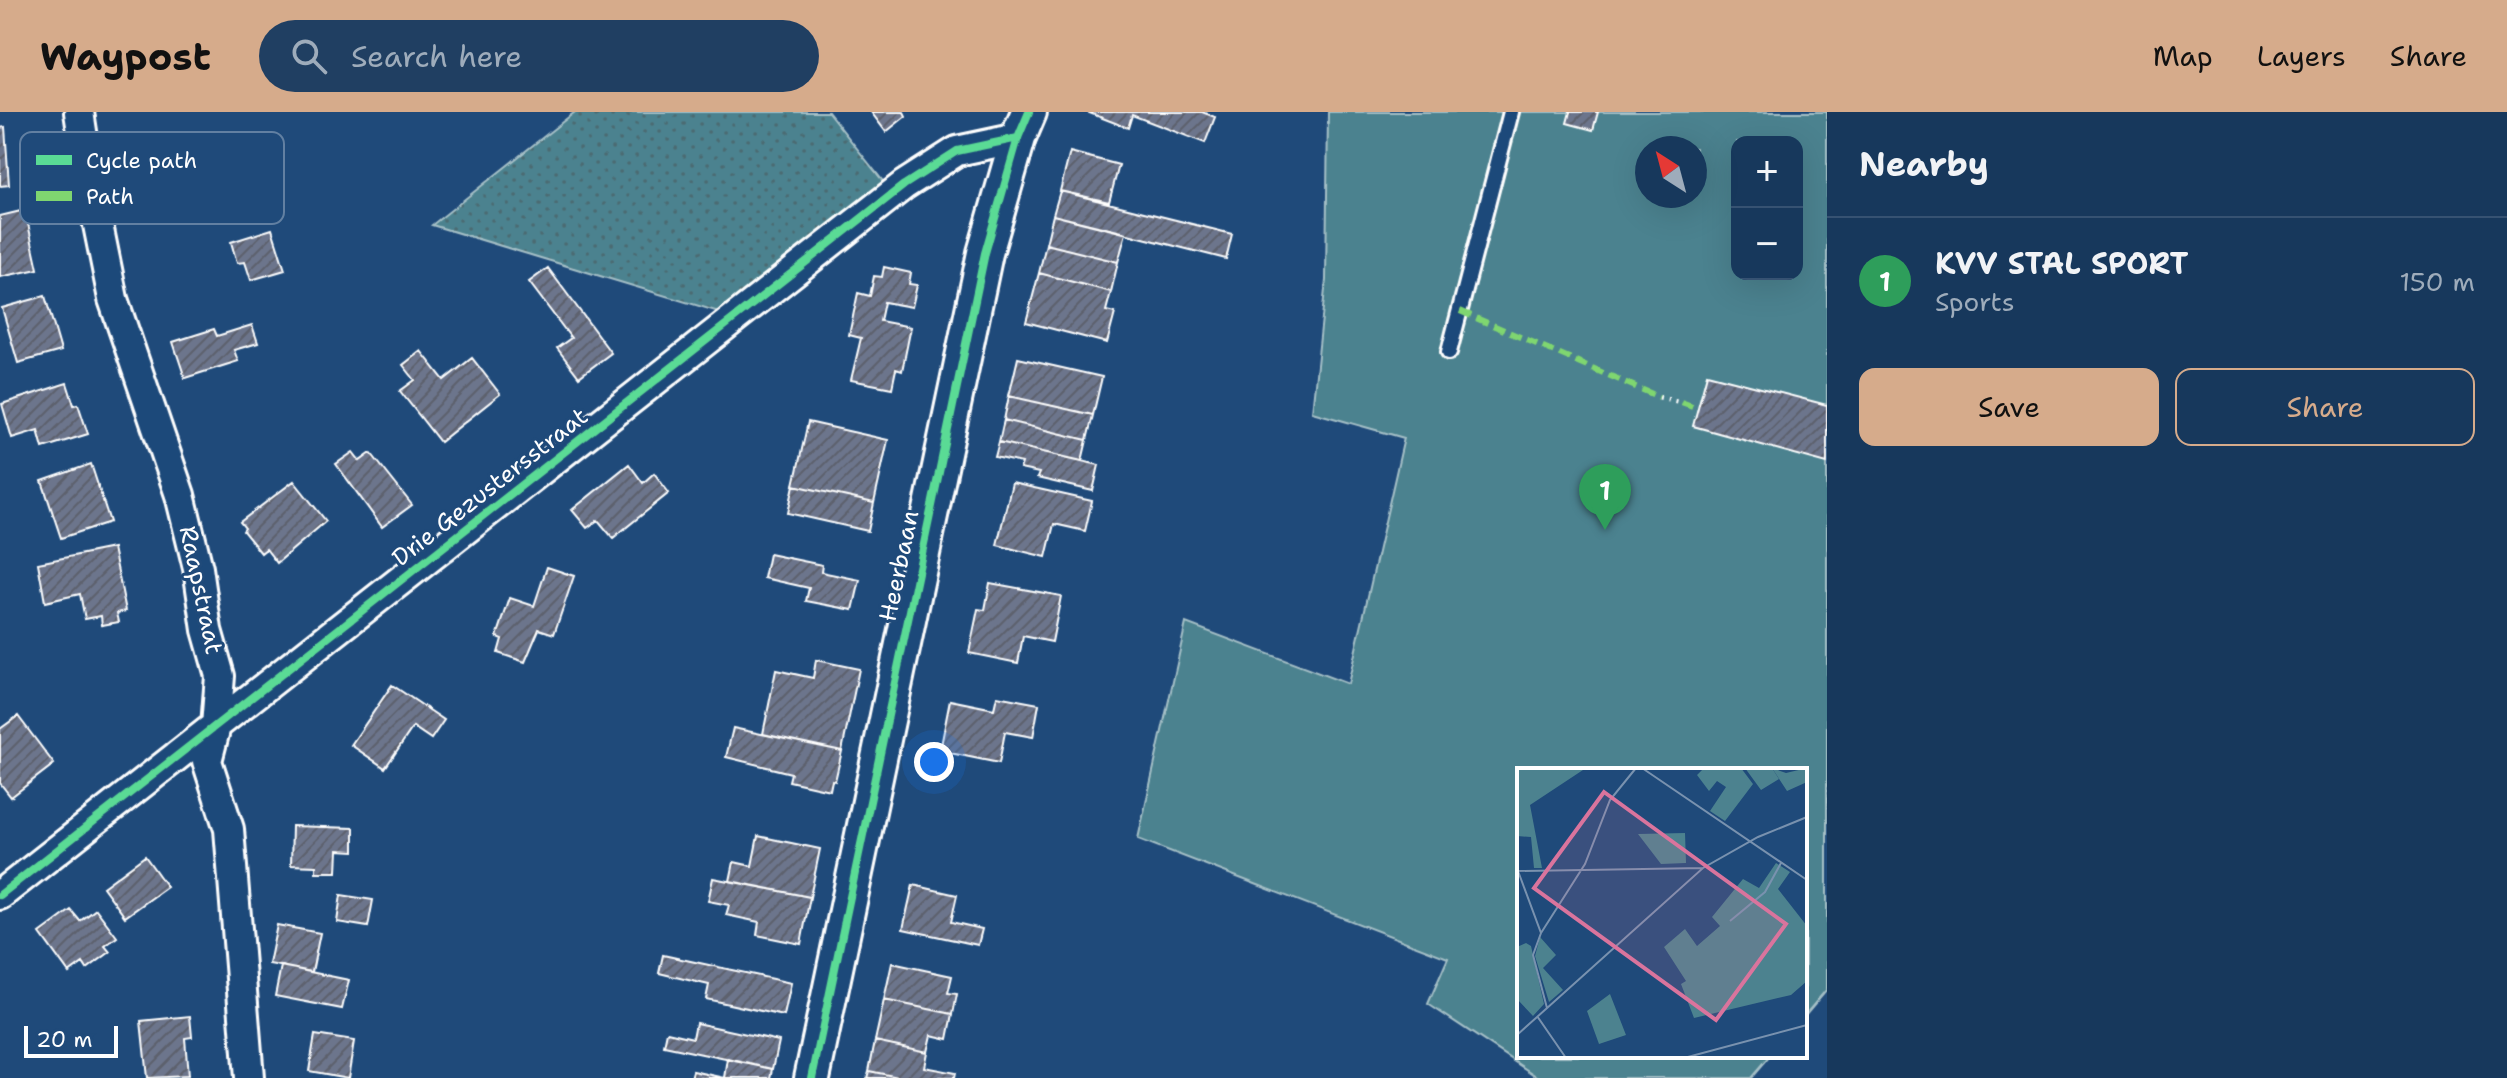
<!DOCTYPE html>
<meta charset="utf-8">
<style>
:root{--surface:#17385c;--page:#203f62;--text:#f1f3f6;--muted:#9eacbb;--line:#365272;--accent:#d6ab8b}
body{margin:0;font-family:"Shantell Sans",sans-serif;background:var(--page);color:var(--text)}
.controls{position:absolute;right:24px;top:24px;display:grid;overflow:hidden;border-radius:16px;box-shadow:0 8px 32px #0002}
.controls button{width:72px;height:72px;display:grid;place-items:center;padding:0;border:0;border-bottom:2px solid var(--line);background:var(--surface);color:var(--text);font:40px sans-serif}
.compass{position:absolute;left:1635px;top:24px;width:72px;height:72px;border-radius:50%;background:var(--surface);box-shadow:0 8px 32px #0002;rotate:324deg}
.scale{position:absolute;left:24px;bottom:20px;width:94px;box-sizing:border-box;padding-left:8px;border:4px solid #fff;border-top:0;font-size:22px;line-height:28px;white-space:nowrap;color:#fff;-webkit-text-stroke:6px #1f4a7a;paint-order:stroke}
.you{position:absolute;left:934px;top:650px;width:28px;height:28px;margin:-20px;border:6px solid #fff;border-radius:50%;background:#1a73e8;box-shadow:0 0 0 12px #1a73e833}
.badge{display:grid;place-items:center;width:52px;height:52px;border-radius:50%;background:var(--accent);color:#fff;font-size:26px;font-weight:700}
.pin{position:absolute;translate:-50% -66px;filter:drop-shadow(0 2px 4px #0008)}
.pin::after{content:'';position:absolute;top:42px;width:28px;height:24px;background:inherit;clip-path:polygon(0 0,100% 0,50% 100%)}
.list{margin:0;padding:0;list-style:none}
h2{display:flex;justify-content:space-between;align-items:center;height:104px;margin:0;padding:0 32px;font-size:34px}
h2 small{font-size:26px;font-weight:400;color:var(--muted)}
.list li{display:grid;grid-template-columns:52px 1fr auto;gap:24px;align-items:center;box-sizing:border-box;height:128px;padding:0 32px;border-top:2px solid var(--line)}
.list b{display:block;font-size:30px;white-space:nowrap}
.list p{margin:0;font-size:26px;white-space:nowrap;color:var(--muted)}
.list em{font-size:26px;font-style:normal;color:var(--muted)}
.actions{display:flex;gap:16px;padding:24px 32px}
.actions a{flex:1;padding:18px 0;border:2px solid var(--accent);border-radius:16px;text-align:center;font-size:28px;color:var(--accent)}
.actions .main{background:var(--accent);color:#111}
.icon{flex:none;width:44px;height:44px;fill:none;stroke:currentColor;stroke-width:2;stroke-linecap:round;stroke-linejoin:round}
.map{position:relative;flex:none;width:1827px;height:966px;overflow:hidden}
header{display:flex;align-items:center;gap:48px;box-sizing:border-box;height:112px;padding:0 40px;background:var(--accent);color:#111}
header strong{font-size:38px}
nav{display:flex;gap:44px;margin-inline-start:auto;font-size:28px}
.search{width:560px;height:72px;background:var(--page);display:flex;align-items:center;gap:20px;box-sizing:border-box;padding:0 28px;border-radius:44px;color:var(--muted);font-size:30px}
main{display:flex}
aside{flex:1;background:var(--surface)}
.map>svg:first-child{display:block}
.green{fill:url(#green-dots);stroke:#a6c0c7;stroke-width:2}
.pitch{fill:#4c828f;stroke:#a6c0c7;stroke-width:2;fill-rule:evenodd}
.building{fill:url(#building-hatch);stroke:#fff;stroke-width:2}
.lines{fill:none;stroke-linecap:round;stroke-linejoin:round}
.service-casing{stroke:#fff;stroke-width:20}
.minor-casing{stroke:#fff;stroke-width:34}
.tertiary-casing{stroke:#fff;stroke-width:40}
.path{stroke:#fff;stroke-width:5;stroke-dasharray:2 6;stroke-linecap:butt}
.service{stroke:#1f4a7a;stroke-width:14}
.minor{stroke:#1f4a7a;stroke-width:28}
.tertiary{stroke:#1f4a7a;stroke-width:34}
.quiet{stroke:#7fd670;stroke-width:6;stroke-dasharray:12 6;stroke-linecap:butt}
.cycleway-casing{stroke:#1f4a7a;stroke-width:13}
.cycleway{stroke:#5adb95;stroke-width:8}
.labels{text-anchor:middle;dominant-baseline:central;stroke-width:6;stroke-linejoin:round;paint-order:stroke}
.street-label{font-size:24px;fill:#fff;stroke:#1f4a7a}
.inset-road{fill:none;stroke:#7992af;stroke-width:2}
.view{fill:#da749d;fill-opacity:0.15;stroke:#da749d;stroke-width:4}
.inset-edge{fill:none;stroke:#fff;stroke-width:4}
.key{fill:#1f4a7a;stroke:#6280a2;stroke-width:2}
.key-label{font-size:22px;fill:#fff}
</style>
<header>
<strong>Waypost</strong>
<div class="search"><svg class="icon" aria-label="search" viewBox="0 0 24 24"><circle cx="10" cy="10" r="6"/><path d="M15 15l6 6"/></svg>Search here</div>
<nav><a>Map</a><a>Layers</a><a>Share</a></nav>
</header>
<main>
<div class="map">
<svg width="1827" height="966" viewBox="0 0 1827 966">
<defs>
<pattern id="green-dots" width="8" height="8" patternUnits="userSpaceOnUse" patternTransform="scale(2)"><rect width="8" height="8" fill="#4c828f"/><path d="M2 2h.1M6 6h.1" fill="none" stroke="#4c6a71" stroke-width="1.8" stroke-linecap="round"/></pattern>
<pattern id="building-hatch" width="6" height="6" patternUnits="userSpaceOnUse" patternTransform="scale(2)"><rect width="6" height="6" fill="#6c758c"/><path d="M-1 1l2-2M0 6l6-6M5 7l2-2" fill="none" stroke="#5c606c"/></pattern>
</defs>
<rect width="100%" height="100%" fill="#1f4a7a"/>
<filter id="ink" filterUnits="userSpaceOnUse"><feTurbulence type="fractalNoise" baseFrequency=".0125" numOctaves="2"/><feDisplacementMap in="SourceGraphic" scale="16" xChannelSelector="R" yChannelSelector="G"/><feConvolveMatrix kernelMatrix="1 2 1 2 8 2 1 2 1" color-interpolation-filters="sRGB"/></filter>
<g filter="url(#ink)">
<path class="green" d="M 575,0 L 828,0 L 886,73 L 722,201 L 432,113 Z"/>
<path class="pitch" d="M 1328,0 L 1827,0 L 1827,877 L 1805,903 L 1805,658 L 1519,658 L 1519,944 L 1770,944 L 1751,966 L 1540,966 L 1428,892 L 1448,846 L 1138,727 L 1186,511 L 1348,572 L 1404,326 L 1312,300 L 1326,168 ZM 1737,30 L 1797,30 L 1797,162 L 1737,162 ZM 1647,36 L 1695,36 L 1695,84 L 1647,84 Z"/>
<path class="building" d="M 871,0 L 904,0 L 906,4 L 886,20 Z
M 1087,0 L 1202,0 L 1215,5 L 1205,31 L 1132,3 L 1128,16 Z
M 1570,0 L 1598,0 L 1593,18 L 1567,11 Z
M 5,15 L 9,73 L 0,74 L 0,16 Z
M 1070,40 L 1119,53 L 1109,90 L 1060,79 Z
M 1060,79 L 1232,122 L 1226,147 L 1053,103 Z
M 25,98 L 38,157 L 0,165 L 0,104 Z
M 1053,103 L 1126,121 L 1118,150 L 1046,132 Z
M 272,117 L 285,158 L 251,168 L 245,150 L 237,151 L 231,130 Z
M 1046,132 L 1118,150 L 1111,180 L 1039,161 Z
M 884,155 L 911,161 L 909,172 L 917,173 L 912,195 L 884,190 L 880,209 L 911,215 L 902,259 L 896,257 L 892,276 L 851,268 L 861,226 L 849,223 L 858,181 L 870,184 L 874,164 L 882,165 Z
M 548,156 L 611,241 L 579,265 L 557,236 L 571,226 L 529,170 Z
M 1039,161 L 1111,180 L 1106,199 L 1115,201 L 1107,231 L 1026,210 Z
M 45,184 L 61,239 L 18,251 L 2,196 Z
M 252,213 L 258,231 L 234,238 L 238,249 L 185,266 L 173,230 L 214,217 L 217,224 Z
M 421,239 L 444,268 L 472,246 L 500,282 L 440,330 L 400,279 L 415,268 L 403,253 Z
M 1018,246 L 1102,265 L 1093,303 L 1009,284 Z
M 1707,262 L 1827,293 L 1827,351 L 1693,314 Z
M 67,271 L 74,293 L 78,292 L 88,322 L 43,336 L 38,318 L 12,326 L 2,292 Z
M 1009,284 L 1093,303 L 1087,328 L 1004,308 Z
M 1004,308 L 1087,328 L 1082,349 L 999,330 Z
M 808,310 L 888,328 L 874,391 L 794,373 Z
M 999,330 L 1099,353 L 1093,379 L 1037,366 L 1039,361 L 1020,357 L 1022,351 L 995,345 Z
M 353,340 L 360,349 L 371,341 L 412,393 L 382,415 L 336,352 Z
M 91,352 L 110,410 L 61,426 L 42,369 Z
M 629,352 L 643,371 L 654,361 L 669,381 L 613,426 L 598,408 L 587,416 L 572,398 Z
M 294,369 L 326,409 L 277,451 L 266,437 L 261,441 L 243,419 L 245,416 L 240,410 Z
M 1012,371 L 1092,389 L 1085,419 L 1054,412 L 1046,445 L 997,433 Z
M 794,373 L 874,391 L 868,419 L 788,401 Z
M 113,436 L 126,499 L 117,501 L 119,510 L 102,513 L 101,504 L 85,507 L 80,482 L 45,490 L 38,451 Z
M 769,442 L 822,453 L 821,460 L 860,468 L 853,498 L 806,489 L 809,476 L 764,466 Z
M 547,455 L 574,464 L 554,522 L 539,517 L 525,550 L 498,541 L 502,527 L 497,525 L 510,486 L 534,494 Z
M 990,471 L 1061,484 L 1052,530 L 1023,524 L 1018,551 L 969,541 L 978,497 L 985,498 Z
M 816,548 L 859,557 L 842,639 L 763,622 L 776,558 L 813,566 Z
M 392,573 L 444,608 L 431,627 L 413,615 L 385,656 L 351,633 Z
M 997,584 L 1039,592 L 1033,625 L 1005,620 L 999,651 L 940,639 L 950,588 L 994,597 Z
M 18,604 L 54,652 L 11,685 L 0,671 L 0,617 Z
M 733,616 L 842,639 L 835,669 L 832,668 L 830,678 L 789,669 L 791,661 L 726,645 Z
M 292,714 L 354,716 L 354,739 L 338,738 L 337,760 L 316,760 L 316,754 L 291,753 Z
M 758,724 L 820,737 L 810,785 L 730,769 L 734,750 L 752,754 Z
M 145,744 L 167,775 L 125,805 L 103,775 Z
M 713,766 L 810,785 L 801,832 L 757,823 L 759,810 L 726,803 L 729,793 L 708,789 Z
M 913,773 L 957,783 L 951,810 L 982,817 L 978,833 L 903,817 Z
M 341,783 L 373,788 L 368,815 L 337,810 Z
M 96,797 L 117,825 L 105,834 L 110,840 L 87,857 L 83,851 L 69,861 L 40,821 L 71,798 L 80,809 Z
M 277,813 L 320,821 L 312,860 L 269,852 Z
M 663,843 L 791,871 L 784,904 L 706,887 L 709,873 L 659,861 Z
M 892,851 L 952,864 L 948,881 L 957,882 L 953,902 L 884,888 Z
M 281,854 L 349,868 L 342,897 L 275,884 Z
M 884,888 L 953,902 L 948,927 L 931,923 L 927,940 L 875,929 Z
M 190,904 L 192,925 L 185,926 L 188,964 L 147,966 L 141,909 Z
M 696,911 L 779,929 L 773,957 L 664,934 L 667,920 L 693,926 Z
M 315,923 L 354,929 L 348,966 L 309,959 Z
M 875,929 L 927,940 L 924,955 L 955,961 L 954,966 L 903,966 L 869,959 Z
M 728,947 L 773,957 L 771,966 L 691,966 L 693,959 L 725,966 Z
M 869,959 L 903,966 L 867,966 Z"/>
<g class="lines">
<g class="service-casing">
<path id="service" d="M 1449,240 L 1511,0"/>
</g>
<g class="minor-casing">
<path id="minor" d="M 79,0 L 91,78 L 113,187 L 180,383 L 198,456 L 207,518 L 220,564 L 216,614 L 207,649 L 229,717 L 249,966
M 0,783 L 904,73 L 957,39 L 1018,26"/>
</g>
<g class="tertiary-casing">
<path id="tertiary" d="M 812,966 L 985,141 L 1018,26 L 1029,0"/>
</g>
<path class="path" d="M 1659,285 L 1681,290"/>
<use href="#service" class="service"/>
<use href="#minor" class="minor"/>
<use href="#tertiary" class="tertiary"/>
<path class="quiet" d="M 1460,199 L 1659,285
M 1681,290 L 1698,296"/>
<g class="cycleway-casing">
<path id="cycleway" d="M 0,783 L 904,73 L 957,39 L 1018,26
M 812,966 L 985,141 L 1018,26 L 1029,0"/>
</g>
<use href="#cycleway" class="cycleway"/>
</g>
</g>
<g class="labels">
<g class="street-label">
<text transform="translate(490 375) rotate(-38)">Drie Gezustersstraat</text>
<text transform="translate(899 454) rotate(-78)">Heerbaan</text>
<text transform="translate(201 478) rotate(78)">Raapstraat</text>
</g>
</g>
<g transform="translate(1517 656)">
<rect width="290" height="290" fill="#1f4a7a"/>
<path d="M 255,0 L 269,5 L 290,0 L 290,14 L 270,23 ZM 168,65 L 169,95 L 144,96 L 121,66 ZM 9,175 L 14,178 L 27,236 L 16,248 L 0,231 L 0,179 ZM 93,226 L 109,267 L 82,276 L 70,243 Z" fill="#4c828f"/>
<path d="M 0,0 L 69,0 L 13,37 L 25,100 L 17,100 L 14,69 L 0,68 ZM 187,0 L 224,0 L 236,16 L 208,53 L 193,43 L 209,19 L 200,13 L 192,23 L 180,7 ZM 228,0 L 255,0 L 262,11 L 244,22 ZM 23,169 L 39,187 L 26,200 L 46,222 L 32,234 L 18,188 Z" fill="#4c828f"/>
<path d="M 259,95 L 273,104 L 261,121 L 290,158 L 290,213 L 274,227 L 177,250 L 164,216 L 169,213 L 147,179 L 168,161 L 180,178 L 203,158 L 195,149 L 226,111 L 242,120 Z" fill="#4c828f"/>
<path class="inset-road" d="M 125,0 L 290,112M 0,103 L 186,100M 1,103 L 24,165 L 16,187 L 30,240M 213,153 L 248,124 L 264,95M 24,165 L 68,96 L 93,32 L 119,0M 20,248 L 49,290M 0,267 L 186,100 L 241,69 L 290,49M 167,290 L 290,257"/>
<path class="view" d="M 87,24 L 269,156 L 199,252 L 17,120 Z"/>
<rect width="290" height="290" class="inset-edge"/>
</g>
<rect x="20" y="20" width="264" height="92" rx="12" class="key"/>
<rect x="36" y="43" width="36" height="10" fill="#5adb95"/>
<rect x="36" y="79" width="36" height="10" fill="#7fd670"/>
<g class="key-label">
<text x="86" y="56">Cycle path</text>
<text x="86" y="92">Path</text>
</g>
</svg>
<div class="controls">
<button>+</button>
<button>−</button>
</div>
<svg class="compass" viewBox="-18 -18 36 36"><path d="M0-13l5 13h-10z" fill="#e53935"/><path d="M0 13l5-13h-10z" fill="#9eacbb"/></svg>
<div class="scale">20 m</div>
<div class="you"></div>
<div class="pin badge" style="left:1605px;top:418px;background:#2e9e5b">1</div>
</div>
<aside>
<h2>Nearby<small></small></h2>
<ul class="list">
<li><span class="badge" style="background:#2e9e5b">1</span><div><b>KVV STAL SPORT</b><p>Sports</p></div><em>150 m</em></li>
</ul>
<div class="actions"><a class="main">Save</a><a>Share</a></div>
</aside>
</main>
